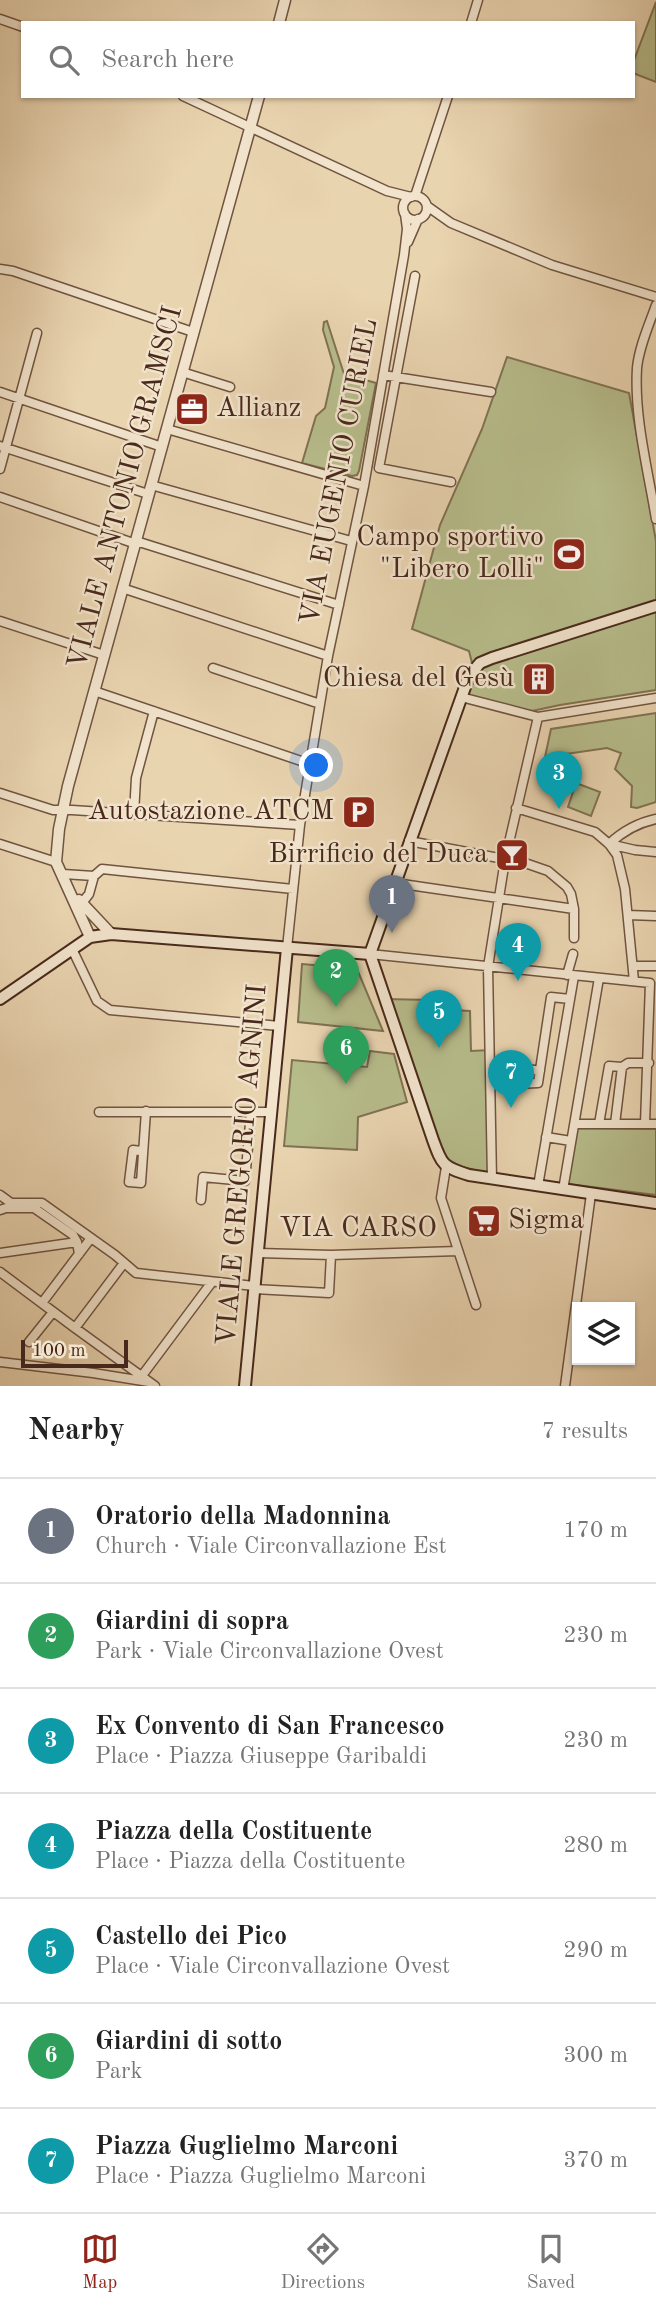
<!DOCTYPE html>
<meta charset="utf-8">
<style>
:root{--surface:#fff;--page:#f6f6f6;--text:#222;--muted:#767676;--line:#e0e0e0;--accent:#8f2418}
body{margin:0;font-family:"Old Standard TT",serif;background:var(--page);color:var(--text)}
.controls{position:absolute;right:21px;bottom:21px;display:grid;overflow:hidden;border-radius:0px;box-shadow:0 2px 5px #0004}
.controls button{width:63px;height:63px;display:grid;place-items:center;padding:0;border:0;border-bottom:2px solid var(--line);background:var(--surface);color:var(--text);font:35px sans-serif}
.scale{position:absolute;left:21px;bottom:18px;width:107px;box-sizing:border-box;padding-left:7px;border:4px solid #49291b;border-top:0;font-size:19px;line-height:24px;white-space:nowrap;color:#49291b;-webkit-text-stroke:5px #f1e3cc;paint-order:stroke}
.you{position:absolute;left:317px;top:766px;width:24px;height:24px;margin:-18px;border:5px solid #fff;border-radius:50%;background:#1a73e8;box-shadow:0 0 0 10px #1a73e833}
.badge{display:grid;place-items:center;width:46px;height:46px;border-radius:50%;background:var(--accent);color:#fff;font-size:23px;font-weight:700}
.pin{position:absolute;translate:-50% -58px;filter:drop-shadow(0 2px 4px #0008)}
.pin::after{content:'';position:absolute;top:37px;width:24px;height:21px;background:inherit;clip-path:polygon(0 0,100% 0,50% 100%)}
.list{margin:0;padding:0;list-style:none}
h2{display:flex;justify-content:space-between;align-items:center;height:91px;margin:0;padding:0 28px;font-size:30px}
h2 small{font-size:23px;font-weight:400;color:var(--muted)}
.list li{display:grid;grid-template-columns:46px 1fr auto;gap:21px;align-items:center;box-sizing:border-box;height:105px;padding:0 28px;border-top:2px solid var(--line)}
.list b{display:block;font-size:26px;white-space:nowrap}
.list p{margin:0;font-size:23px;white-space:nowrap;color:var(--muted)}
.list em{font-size:23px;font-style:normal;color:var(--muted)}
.icon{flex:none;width:38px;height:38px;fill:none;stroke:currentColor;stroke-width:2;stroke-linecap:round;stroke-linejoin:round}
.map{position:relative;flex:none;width:656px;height:1386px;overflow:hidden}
.search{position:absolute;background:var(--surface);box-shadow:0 2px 5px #0004;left:21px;right:21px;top:21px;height:77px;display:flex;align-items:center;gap:18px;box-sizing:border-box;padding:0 24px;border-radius:0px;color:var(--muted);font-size:26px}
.sheet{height:826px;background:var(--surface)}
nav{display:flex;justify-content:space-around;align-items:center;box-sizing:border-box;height:98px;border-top:2px solid var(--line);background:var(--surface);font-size:19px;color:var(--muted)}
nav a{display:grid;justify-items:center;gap:4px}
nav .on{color:var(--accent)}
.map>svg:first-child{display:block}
.green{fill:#b7bc8b;stroke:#807253;stroke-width:2}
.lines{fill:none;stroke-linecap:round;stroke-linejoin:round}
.minor-casing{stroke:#715440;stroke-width:11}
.tertiary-casing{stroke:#715440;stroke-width:13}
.secondary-casing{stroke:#49291b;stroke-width:14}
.minor{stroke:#f1e3cc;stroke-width:8}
.tertiary{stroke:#f1e3cc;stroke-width:10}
.secondary{stroke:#f1e3cc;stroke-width:10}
.labels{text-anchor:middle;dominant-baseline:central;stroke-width:5;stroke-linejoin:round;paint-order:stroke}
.poi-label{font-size:28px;fill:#49291b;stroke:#f1e3cc;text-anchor:end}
.street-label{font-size:28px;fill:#49291b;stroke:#f1e3cc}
</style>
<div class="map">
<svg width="656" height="1386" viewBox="0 0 656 1386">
<rect width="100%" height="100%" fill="#e9d4b0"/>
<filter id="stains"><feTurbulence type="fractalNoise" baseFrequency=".00286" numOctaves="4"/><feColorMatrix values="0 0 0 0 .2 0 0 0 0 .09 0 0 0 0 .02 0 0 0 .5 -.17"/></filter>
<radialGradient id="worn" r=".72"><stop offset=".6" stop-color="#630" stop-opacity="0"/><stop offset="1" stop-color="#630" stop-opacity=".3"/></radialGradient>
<path class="green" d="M 656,2 L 656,82 L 633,73 L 633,63 Z
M 327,321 L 344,374 L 376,383 L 359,471 L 357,475 L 352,476 L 302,463 L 316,416 L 325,408 L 334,367 L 323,330 L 324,322 Z
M 507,357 L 629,393 L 656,541 L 656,604 L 472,663 L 469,651 L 412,629 L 440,525 L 482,429 Z
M 656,606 L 656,690 L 560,705 L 532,711 L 461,697 L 480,663 Z
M 656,713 L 656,802 L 637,808 L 631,807 L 632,786 L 615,769 L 621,753 L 607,748 L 545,757 L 551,729 Z
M 576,783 L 600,792 L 591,816 L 568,807 Z
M 302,964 L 357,969 L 383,1031 L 298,1022 Z
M 385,999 L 430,1000 L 431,1009 L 470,1011 L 471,1051 L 490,1050 L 490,1173 C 471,1169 456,1168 442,1154 Z
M 370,1051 L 394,1054 L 407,1102 L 358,1117 L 357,1150 L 284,1146 L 292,1060 L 367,1067 Z
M 577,1128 L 656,1129 L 656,1195 L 568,1184 Z"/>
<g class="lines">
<g class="minor-casing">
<path id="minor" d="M 0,19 L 23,27
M 471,23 L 478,0
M 183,96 L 387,191 L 411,197
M 415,196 L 448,96
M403 208a12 12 0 1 1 24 0a12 12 0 1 1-24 0Z
M 427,206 L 451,223 L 552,265 L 656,297
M 408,242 L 418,219
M 0,269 L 13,271 L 193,332
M 415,276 L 379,468 L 451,482
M 656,305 C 649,325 639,347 637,368 C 634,417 648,470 656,519
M 182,372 L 230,387
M 383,375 L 491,392
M 0,392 L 162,447
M 167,429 L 364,486
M 0,446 L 148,494
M 0,469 L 37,333
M 151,485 L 351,541
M 0,497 L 136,544
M 136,541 L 339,605
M 122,588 L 328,656
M 0,621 L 104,655
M 213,668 L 320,704
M 94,691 L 310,764
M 461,697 L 538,717 L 656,698
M 0,793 L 53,810 L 72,810 L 300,825
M 516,808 L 595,832 L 609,844 L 617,855 L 625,889 L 634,981
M 134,814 L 136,778 L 154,711
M 409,841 L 525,863 L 548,871 L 567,887 L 571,894 L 574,909 L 574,938
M 0,844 L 56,862
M 609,844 C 623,831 637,823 656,819
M 609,844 L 635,850 L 656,852
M 63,874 L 94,876 L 102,869 L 293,889
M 395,883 L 574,909
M 82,903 L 89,894 L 94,876
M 628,915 L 656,916
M 287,948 L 300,825 L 328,656 L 364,486 L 404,255 L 407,229 L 405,214
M 73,951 L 97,1001 L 110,1010 L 279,1026
M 370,954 L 650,983 L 645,1124
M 634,966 L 656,966
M 567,975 L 573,954
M 490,1063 L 540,1071
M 622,1067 L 628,1063 L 649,1063
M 491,1081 L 516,1084 L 538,1083 L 551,997 L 570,999
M 99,1112 L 271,1112
M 575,1124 L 656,1124
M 599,1124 L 609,1066 L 622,1067 L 615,1124
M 546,1137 L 571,1141
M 142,1151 L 133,1150 L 129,1182 L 141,1183 L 146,1111
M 446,1167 L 441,1198 L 476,1305
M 492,1179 L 488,967 L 505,860 L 538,717
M 538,1186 L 574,976
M 563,1190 L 599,978
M 0,1195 L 11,1203 L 42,1203 L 115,1255 L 136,1273 L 254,1286
M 201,1200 L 203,1177 L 245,1181 L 251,1112
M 0,1210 L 6,1208 L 34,1208 L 73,1235 L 77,1242
M 0,1253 L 77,1242 L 79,1254
M 258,1253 L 331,1255 L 458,1251
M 0,1272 L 75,1328 L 124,1263
M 254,1289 L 329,1293 L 331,1255
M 42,1303 L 91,1238
M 75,1328 L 155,1386
M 29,1342 L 53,1312
M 0,1362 L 93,1373 L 149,1382
M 141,1377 L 212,1282
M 565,1386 L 591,1194"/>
</g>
<g class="tertiary-casing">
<path id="tertiary" d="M 279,23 L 285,0
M 79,900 L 111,934
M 90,937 L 56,862 L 59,829 L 68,786 L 259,96"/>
</g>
<g class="secondary-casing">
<path id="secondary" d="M 370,954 L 469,676 L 480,663 L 492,658 L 656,606
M 370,954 L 433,1140 C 442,1165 443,1167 469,1175 L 656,1203
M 0,999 L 90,937 L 111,934 L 370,954
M 245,1386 L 287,948"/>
</g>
<use href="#minor" class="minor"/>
<use href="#tertiary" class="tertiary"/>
<use href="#secondary" class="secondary"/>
</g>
<defs>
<g id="office-square" transform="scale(1.75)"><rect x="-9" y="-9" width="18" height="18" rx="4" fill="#8f2418" stroke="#f1e3cc"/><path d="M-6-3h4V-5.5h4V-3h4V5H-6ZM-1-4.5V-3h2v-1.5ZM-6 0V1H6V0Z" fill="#fff"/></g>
<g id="stadium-square" transform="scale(1.75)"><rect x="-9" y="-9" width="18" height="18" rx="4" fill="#8f2418" stroke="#f1e3cc"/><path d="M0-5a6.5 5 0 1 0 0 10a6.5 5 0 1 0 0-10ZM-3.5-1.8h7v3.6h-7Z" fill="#fff"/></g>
<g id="building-square" transform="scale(1.75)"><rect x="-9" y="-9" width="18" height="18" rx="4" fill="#8f2418" stroke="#f1e3cc"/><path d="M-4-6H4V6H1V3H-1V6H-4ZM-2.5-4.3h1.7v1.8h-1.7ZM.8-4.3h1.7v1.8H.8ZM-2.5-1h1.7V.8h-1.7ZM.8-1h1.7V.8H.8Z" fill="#fff"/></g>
<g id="parking-square" transform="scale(1.75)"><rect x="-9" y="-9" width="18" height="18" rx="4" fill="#8f2418" stroke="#f1e3cc"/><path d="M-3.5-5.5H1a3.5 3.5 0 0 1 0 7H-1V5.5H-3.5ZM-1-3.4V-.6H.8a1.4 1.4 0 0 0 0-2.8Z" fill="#fff"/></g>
<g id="bar-square" transform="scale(1.75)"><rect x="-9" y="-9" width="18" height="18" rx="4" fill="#8f2418" stroke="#f1e3cc"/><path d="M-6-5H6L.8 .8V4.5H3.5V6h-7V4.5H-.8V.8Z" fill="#fff"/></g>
<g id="supermarket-square" transform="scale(1.75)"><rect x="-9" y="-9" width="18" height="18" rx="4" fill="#8f2418" stroke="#f1e3cc"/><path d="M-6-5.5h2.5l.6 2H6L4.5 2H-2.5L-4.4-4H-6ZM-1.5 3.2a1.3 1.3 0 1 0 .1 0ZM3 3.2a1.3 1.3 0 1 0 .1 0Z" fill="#fff"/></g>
</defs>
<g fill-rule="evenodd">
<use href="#office-square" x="192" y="409"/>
<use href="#stadium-square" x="569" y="554"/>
<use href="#building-square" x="539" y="679"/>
<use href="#parking-square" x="359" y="812"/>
<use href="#bar-square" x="512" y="855"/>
<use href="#supermarket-square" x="484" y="1221"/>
</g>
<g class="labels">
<g class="poi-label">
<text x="216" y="409" text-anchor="start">Allianz</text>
<text x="544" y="538">Campo sportivo<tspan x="544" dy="32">"Libero Lolli"</tspan></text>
<text x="514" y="679">Chiesa del Gesù</text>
<text x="334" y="812">Autostazione ATCM</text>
<text x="488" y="855">Birrificio del Duca</text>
<text x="508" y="1221" text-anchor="start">Sigma</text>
</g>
<g class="street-label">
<text transform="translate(340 472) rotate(-79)">VIA EUGENIO CURIEL</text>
<text transform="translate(126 488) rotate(-75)">VIALE ANTONIO GRAMSCI</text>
<text transform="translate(243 1165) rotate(-85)">VIALE GREGORIO AGNINI</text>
<text x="358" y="1229">VIA CARSO</text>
</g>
</g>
<rect width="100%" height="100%" filter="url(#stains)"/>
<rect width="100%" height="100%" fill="url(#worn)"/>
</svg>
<div class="controls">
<button><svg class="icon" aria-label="layers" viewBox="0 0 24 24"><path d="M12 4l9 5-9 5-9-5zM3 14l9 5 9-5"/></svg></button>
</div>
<div class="scale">100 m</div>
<div class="you"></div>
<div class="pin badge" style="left:392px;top:933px;background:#6b7280">1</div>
<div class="pin badge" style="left:336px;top:1007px;background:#2e9e5b">2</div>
<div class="pin badge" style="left:559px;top:809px;background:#0f9aa8">3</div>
<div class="pin badge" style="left:518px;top:981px;background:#0f9aa8">4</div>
<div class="pin badge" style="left:439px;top:1048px;background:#0f9aa8">5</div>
<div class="pin badge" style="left:346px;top:1084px;background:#2e9e5b">6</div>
<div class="pin badge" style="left:511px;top:1108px;background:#0f9aa8">7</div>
<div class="search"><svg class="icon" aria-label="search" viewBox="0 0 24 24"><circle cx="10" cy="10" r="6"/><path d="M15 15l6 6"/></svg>Search here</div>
</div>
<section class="sheet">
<h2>Nearby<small>7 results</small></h2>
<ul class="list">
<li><span class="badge" style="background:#6b7280">1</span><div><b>Oratorio della Madonnina</b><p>Church · Viale Circonvallazione Est</p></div><em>170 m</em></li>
<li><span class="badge" style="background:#2e9e5b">2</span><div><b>Giardini di sopra</b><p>Park · Viale Circonvallazione Ovest</p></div><em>230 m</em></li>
<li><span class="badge" style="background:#0f9aa8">3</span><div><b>Ex Convento di San Francesco</b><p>Place · Piazza Giuseppe Garibaldi</p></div><em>230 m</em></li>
<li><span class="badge" style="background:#0f9aa8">4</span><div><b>Piazza della Costituente</b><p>Place · Piazza della Costituente</p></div><em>280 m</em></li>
<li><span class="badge" style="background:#0f9aa8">5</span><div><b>Castello dei Pico</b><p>Place · Viale Circonvallazione Ovest</p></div><em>290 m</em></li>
<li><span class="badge" style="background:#2e9e5b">6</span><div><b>Giardini di sotto</b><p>Park</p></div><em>300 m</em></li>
<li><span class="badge" style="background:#0f9aa8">7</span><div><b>Piazza Guglielmo Marconi</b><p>Place · Piazza Guglielmo Marconi</p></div><em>370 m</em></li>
</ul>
</section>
<nav>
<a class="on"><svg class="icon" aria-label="map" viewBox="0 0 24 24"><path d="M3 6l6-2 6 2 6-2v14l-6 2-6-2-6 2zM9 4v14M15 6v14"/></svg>Map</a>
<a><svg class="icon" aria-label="directions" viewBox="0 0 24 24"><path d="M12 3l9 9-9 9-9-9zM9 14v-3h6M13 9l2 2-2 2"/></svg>Directions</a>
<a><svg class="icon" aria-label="saved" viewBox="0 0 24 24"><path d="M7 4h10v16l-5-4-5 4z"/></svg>Saved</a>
</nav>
